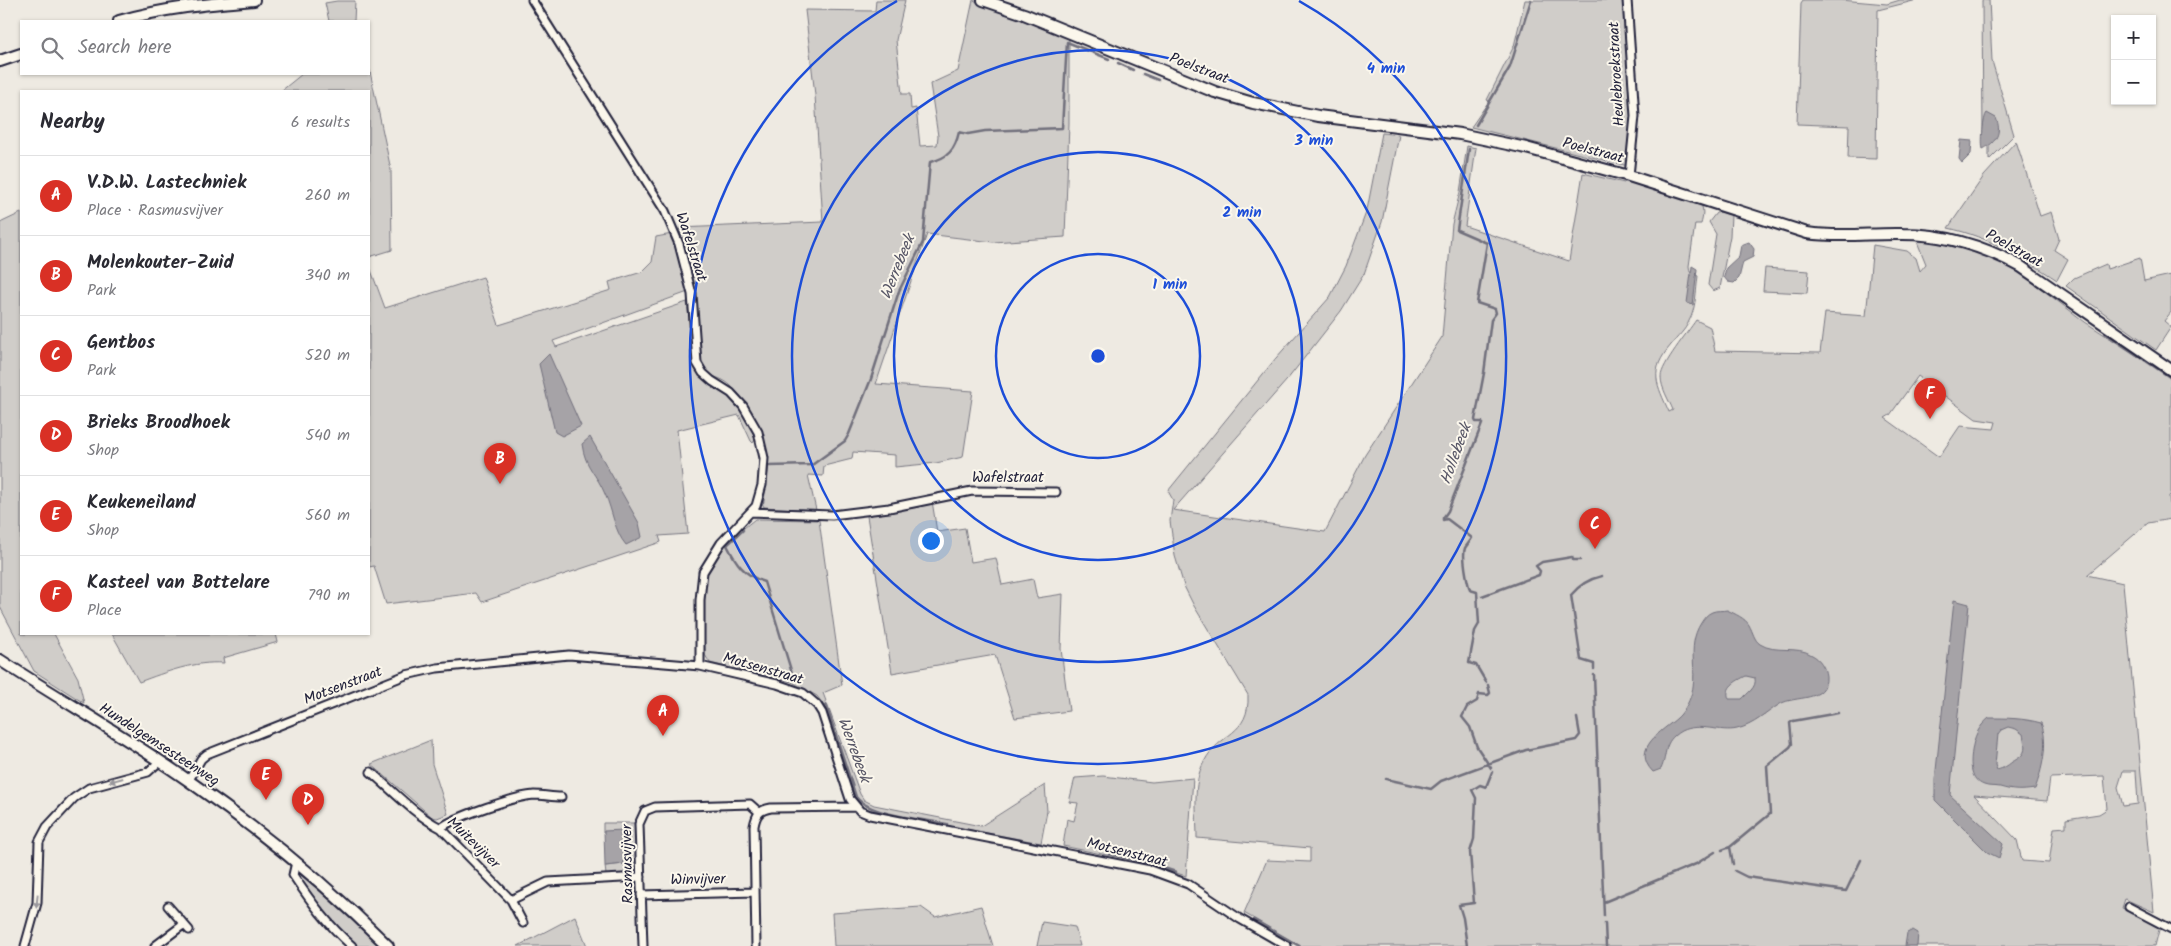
<!DOCTYPE html>
<meta charset="utf-8">
<style>
:root{--surface:#fff;--page:#f2f2f3;--text:#2b2b33;--muted:#7c7c81;--line:#e1e1e2;--accent:#d93025}
body{margin:0;font-family:Kalam,sans-serif;background:var(--page);color:var(--text)}
.controls{position:absolute;right:15px;top:15px;display:grid;overflow:hidden;border-radius:0px;box-shadow:0 1px 4px #0004}
.controls button{width:45px;height:45px;display:grid;place-items:center;padding:0;border:0;border-bottom:1px solid var(--line);background:var(--surface);color:var(--text);font:25px sans-serif}
.you{position:absolute;left:930px;top:540px;width:18px;height:18px;margin:-12px;border:4px solid #fff;border-radius:50%;background:#1a73e8;box-shadow:0 0 0 8px #1a73e833}
.badge{display:grid;place-items:center;width:32px;height:32px;border-radius:50%;background:var(--accent);color:#fff;font-size:16px;font-weight:700}
.pin{position:absolute;translate:-50% -41px;filter:drop-shadow(0 1px 2px #0008)}
.pin::after{content:'';position:absolute;top:26px;width:18px;height:15px;background:inherit;clip-path:polygon(0 0,100% 0,50% 100%)}
.list{margin:0;padding:0;list-style:none}
h2{display:flex;justify-content:space-between;align-items:center;height:65px;margin:0;padding:0 20px;font-size:21px}
h2 small{font-size:16px;font-weight:400;color:var(--muted)}
.list li{display:grid;grid-template-columns:32px 1fr auto;gap:15px;align-items:center;box-sizing:border-box;height:80px;padding:0 20px;border-top:1px solid var(--line)}
.list b{display:block;font-size:19px;white-space:nowrap}
.list p{margin:0;font-size:16px;white-space:nowrap;color:var(--muted)}
.list em{font-size:16px;font-style:normal;color:var(--muted)}
.icon{flex:none;width:28px;height:28px;fill:none;stroke:currentColor;stroke-width:2;stroke-linecap:round;stroke-linejoin:round}
.map{position:relative;flex:none;width:2171px;height:946px;overflow:hidden}
.search{position:absolute;background:var(--surface);box-shadow:0 1px 4px #0004;left:20px;top:20px;width:350px;height:55px;display:flex;align-items:center;gap:12px;box-sizing:border-box;padding:0 18px;border-radius:0px;color:var(--muted);font-size:19px}
.panel{position:absolute;background:var(--surface);box-shadow:0 1px 4px #0004;left:20px;top:90px;width:350px;height:545px;border-radius:0px}
.map>svg:first-child{display:block}
.green{fill:#d0cdc9;stroke:#797882;fill-rule:evenodd}
.water{fill:#a6a3a7;stroke:#716f7c;fill-rule:evenodd}
.lines{fill:none;stroke-linecap:round;stroke-linejoin:round}
.stream{stroke:#716f7c;stroke-width:2.5}
.street-casing{stroke:#22223b;stroke-width:11}
.secondary-casing{stroke:#22223b;stroke-width:14}
.street{stroke:#fbf7ec;stroke-width:7}
.secondary{stroke:#fbf7ec;stroke-width:10}
.oneway{fill:#99979c}
.ring{fill:none;stroke:#1d4ed8;stroke-width:2.5}
.labels{text-anchor:middle;dominant-baseline:central;stroke-width:4;stroke-linejoin:round;paint-order:stroke}
.street-label{font-size:15px;fill:#22223b;stroke:#fbf7ec}
.water-label{font-size:16px;font-style:italic;fill:#575666;stroke:#fbf7ec}
.centre{fill:#1d4ed8;stroke:#fbf7ec;stroke-width:2.5}
.ring-label{font-size:15px;text-anchor:middle;font-weight:bold;fill:#1d4ed8;stroke:#fbf7ec;stroke-width:4;stroke-linejoin:round;paint-order:stroke}
</style>
<div class="map">
<svg width="2171" height="946" viewBox="0 0 2171 946">
<rect width="100%" height="100%" fill="#eeeae2"/>
<filter id="ink" filterUnits="userSpaceOnUse"><feTurbulence type="fractalNoise" baseFrequency=".02" numOctaves="2"/><feDisplacementMap in="SourceGraphic" scale="10" xChannelSelector="R" yChannelSelector="G"/><feConvolveMatrix kernelMatrix="1 2 1 2 8 2 1 2 1" color-interpolation-filters="sRGB"/></filter>
<g filter="url(#ink)">
<path class="green" d="M 876,0 L 905,0 L 896,40 L 902,94 L 910,94 L 911,109 L 916,108 L 920,146 L 937,145 L 938,136 L 930,84 L 958,71 L 973,0 L 1069,37 L 1069,123 L 1065,237 L 993,242 L 927,234 L 876,384 L 973,391 L 963,457 L 936,463 L 895,467 L 895,455 L 853,452 L 852,459 L 824,466 L 823,476 L 808,475 L 816,510 L 764,507 L 762,503 C 770,458 765,419 731,386 C 718,373 709,383 701,359 L 696,296 L 691,270 L 679,228 L 823,222 L 815,95 L 805,10 L 875,11 Z
M 1525,0 L 1624,0 L 1632,93 L 1633,116 L 1628,166 L 1471,127 L 1489,101 L 1487,100 L 1514,46 Z
M 1803,0 L 1841,0 L 1887,4 L 1900,0 L 1917,0 L 1878,10 L 1876,159 L 1848,158 L 1849,126 L 1797,124 L 1801,3 Z
M 1982,0 L 1989,0 L 1992,61 L 2014,135 L 1989,160 L 1989,136 L 1983,135 Z
M 337,1 L 355,1 L 354,21 L 329,21 L 325,3 Z
M 369,67 L 391,170 L 392,250 L 369,257 L 369,91 L 281,91 L 302,74 L 369,74 Z
M 1382,133 L 1399,135 L 1382,222 L 1364,274 L 1341,311 L 1287,380 L 1173,510 L 1325,532 L 1365,455 L 1442,337 L 1452,224 L 1460,192 L 1467,146 L 1476,148 L 1465,226 L 1569,261 L 1583,173 L 1624,183 L 1626,179 L 1701,204 C 1704,211 1703,217 1701,224 L 1695,224 L 1689,266 L 1690,272 L 1698,276 C 1696,290 1696,309 1689,321 C 1685,331 1677,337 1671,345 C 1648,372 1657,384 1669,412 L 1673,410 C 1669,400 1661,388 1661,377 C 1661,365 1688,332 1696,320 L 1710,327 L 1715,351 L 1820,353 L 1825,313 L 1866,316 L 1873,245 L 1907,251 L 1916,258 L 1920,271 L 1926,264 L 1916,239 L 1956,242 L 2009,264 L 2085,322 L 2171,378 L 2171,494 L 2169,496 L 2171,519 L 2148,523 L 2087,575 L 2123,583 L 2154,912 L 2125,899 L 2122,908 L 2160,926 L 2155,946 L 1301,946 L 1244,913 L 1267,860 L 1310,862 L 1310,848 L 1197,838 C 1197,815 1192,783 1204,762 C 1219,732 1250,736 1248,695 L 1194,606 L 1184,586 L 1175,556 L 1170,521 L 1173,500 L 1168,491 L 1276,358 L 1330,297 L 1346,266 L 1367,210 ZM 1918,376 L 1976,419 L 1996,422 L 1994,429 L 1960,426 L 1939,457 L 1885,418 L 1890,415 ZM 2123,771 L 2136,771 L 2138,804 L 2123,806 L 2118,787 ZM 2104,776 L 2107,809 L 2099,814 L 2066,819 L 2066,827 L 2054,828 L 2049,863 L 2022,861 L 2017,840 L 1974,795 L 2047,801 L 2050,778 Z
M 2016,141 L 2040,216 L 2051,212 L 2059,239 L 2054,250 L 2068,259 L 2057,280 C 2022,257 1989,237 1948,228 L 1984,176 Z
M 1721,212 L 1731,215 L 1730,236 L 1720,288 L 1713,291 L 1708,285 L 1716,234 L 1709,222 L 1716,213 Z
M 21,213 L 21,634 L 54,634 L 78,678 L 84,703 L 34,671 L 0,607 L 0,223 Z
M 672,234 L 688,292 L 553,341 L 556,347 L 687,302 L 695,366 L 708,383 L 736,401 L 752,429 L 755,440 L 753,443 L 751,441 L 739,415 L 677,430 L 688,534 L 659,536 L 661,542 L 482,602 L 476,593 L 386,604 L 374,566 L 369,567 L 369,265 L 385,308 L 483,277 L 499,325 L 611,290 L 609,282 L 642,272 L 652,262 L 656,237 Z
M 2140,258 L 2144,281 L 2171,275 L 2171,312 L 2164,321 L 2171,327 L 2156,350 L 2066,286 L 2074,278 L 2106,264 L 2107,269 Z
M 1765,268 L 1809,271 L 1807,293 L 1763,291 Z
M 932,501 L 937,532 L 965,528 L 971,562 L 996,558 L 1002,585 L 1033,579 L 1037,598 L 1063,594 L 1061,649 L 1069,711 L 1015,718 L 995,655 L 892,673 L 867,516 Z
M 755,519 L 819,520 L 842,685 L 823,693 L 860,794 L 864,800 L 874,805 L 981,826 L 1045,785 L 1047,811 L 1041,843 L 885,814 L 863,807 L 856,798 L 825,707 L 817,696 L 792,682 L 710,663 L 705,655 C 705,631 699,592 708,570 C 716,550 739,532 755,519 Z
M 112,634 L 276,634 L 278,642 L 223,658 L 224,663 C 194,661 166,672 139,682 Z
M 431,740 L 432,764 L 448,814 L 437,818 L 432,817 L 371,764 Z
M 1103,776 L 1152,782 L 1193,778 L 1186,876 L 1140,862 L 1063,846 L 1067,819 L 1074,821 L 1078,803 L 1069,802 L 1075,778 Z
M 603,823 L 635,823 L 636,869 L 631,874 L 606,875 L 605,866 L 624,864 L 624,836 L 620,836 L 624,831 L 603,832 Z
M 301,875 L 305,875 L 382,946 C 375,946 366,946 359,946 C 341,942 311,895 300,880 Z
M 981,906 L 993,946 L 834,946 L 832,913 L 921,907 L 935,917 Z
M 575,916 L 587,946 L 518,946 Z
M 1042,922 L 1075,927 L 1080,946 L 1037,946 Z"/>
<path class="water" d="M 1987,113 L 1996,118 C 2002,132 1997,142 1983,149 C 1981,144 1983,117 1987,113 Z
M 1961,140 L 1972,141 L 1971,154 L 1962,163 L 1959,159 Z
M 1749,242 L 1754,249 L 1753,257 L 1743,262 L 1739,278 L 1734,283 L 1728,282 L 1724,277 L 1726,268 L 1739,256 L 1741,245 Z
M 1692,266 L 1697,269 L 1693,305 L 1687,303 Z
M 549,354 L 581,426 L 562,436 L 555,432 L 539,364 Z
M 590,437 L 639,523 L 642,537 L 626,545 C 614,531 613,511 605,494 C 597,474 585,468 582,444 Z
M 1954,600 L 1969,604 L 1950,795 L 2003,844 L 1999,858 L 1987,852 L 1935,800 L 1935,780 Z
M 1727,610 C 1735,614 1745,618 1749,625 C 1753,632 1754,640 1760,644 C 1775,654 1797,645 1812,655 C 1820,659 1825,667 1826,676 C 1828,703 1795,695 1780,704 C 1766,713 1754,725 1737,729 C 1721,733 1699,722 1681,731 C 1662,742 1668,754 1661,769 L 1653,772 C 1630,748 1663,731 1677,718 C 1682,714 1688,704 1690,698 C 1700,673 1685,648 1701,623 C 1704,618 1707,614 1712,612 C 1716,610 1723,611 1727,610 ZM 1746,676 L 1755,678 C 1757,688 1747,693 1742,699 L 1729,699 C 1724,687 1736,681 1746,676 Z
M 1989,718 C 2007,718 2023,718 2041,723 C 2049,743 2042,770 2035,789 C 2021,791 2013,791 2000,787 C 1995,786 1989,787 1984,785 C 1970,780 1970,764 1972,751 C 1974,737 1978,727 1989,718 ZM 2008,727 L 2016,729 L 2023,734 C 2026,750 2027,754 2012,762 C 2007,766 2004,768 1997,770 L 1995,765 L 1998,734 L 2001,730 Z
M 623,830 L 624,833 L 620,834 L 620,835 L 624,836 L 624,864 L 605,866 L 604,831 Z
M 1913,930 L 1918,933 L 1917,946 L 1905,946 L 1907,933 Z"/>
<g class="lines">
<path class="stream" d="M 1118,63 L 1133,70
M 1143,74 L 1158,80
M 1476,125 L 1510,67 L 1531,0
M 1469,149 L 1457,230 L 1487,243 L 1477,303 L 1495,309 L 1496,313 L 1491,320 L 1484,373 L 1475,420 L 1476,422 L 1482,422 L 1482,424 L 1448,511 L 1443,518 L 1443,520 L 1447,519 L 1472,538 C 1471,540 1467,545 1465,548 C 1462,556 1467,581 1470,590 L 1477,592 L 1479,624 L 1475,631 L 1469,663 L 1476,665 L 1486,682
M 2105,333 L 2171,378
M 763,502 L 768,466 L 812,465 L 845,441 L 849,434 L 871,379 L 899,291 L 923,242 L 930,162 C 948,158 955,150 959,132 L 968,134 L 985,131 L 1062,128 L 1067,42 L 1109,59
M 743,530 L 727,545 C 736,563 744,575 764,582 L 794,680
M 1482,596 L 1539,575 L 1540,571 L 1536,566 L 1542,562 L 1572,557 L 1573,560 L 1580,560
M 1594,669 L 1594,664 L 1581,660 L 1571,595 C 1580,584 1589,579 1602,576
M 1594,675 L 1604,916
M 1488,685 L 1490,693 L 1488,695 L 1479,694 L 1477,701 L 1467,707 L 1462,717 L 1470,727 L 1477,747 L 1491,768
M 826,705 L 856,797 C 871,816 923,819 947,824
M 1386,779 L 1431,789 L 1441,781 L 1526,750 L 1576,740 L 1580,735 L 1577,718
M 1730,847 L 1733,864
M 1722,850 L 1730,847 L 1770,814 L 1767,766 L 1790,747 L 1792,744 L 1790,723 L 1793,721 L 1838,713
M 1110,854 L 1139,860 L 1176,872
M 1735,871 L 1747,877 L 1846,891 L 1861,860
M 1604,902 L 1696,864 L 1715,852
M 1254,920 L 1299,946
M 1605,923 L 1606,946
M 1467,946 L 1463,918 L 1459,905 L 1474,903 L 1470,852 L 1474,839 L 1476,798 L 1472,790 L 1480,785 L 1486,787 L 1492,772"/>
<g class="street-casing">
<path id="street" d="M 532,0 L 665,211 L 679,244 L 692,294 L 697,363 L 703,373 L 712,381 L 731,393 L 743,406 L 758,432 L 764,458 L 762,485 L 756,506 L 721,543 L 703,572 L 700,600 L 700,666
M 1627,0 L 1635,116 L 1629,176
M 752,512 L 832,515 L 889,508 L 972,491 L 1056,492
M 371,772 C 393,791 415,815 441,828 L 511,900 L 523,923
M 189,780 L 201,759 L 207,754 L 406,675 L 437,668 L 569,655 L 700,666 L 777,684 L 803,693 L 817,705 L 822,713 L 850,799 L 860,811 L 870,815 L 1150,870 L 1188,884 L 1240,919 L 1287,946
M 441,828 C 454,817 516,796 534,795 C 543,795 552,797 561,797
M 296,862 L 293,875 C 311,902 328,925 352,946
M 641,895 L 755,892
M 511,900 L 548,882 L 641,877
M 168,906 L 189,930
M 2129,907 L 2171,929
M 25,946 L 37,903 L 39,842 L 47,827 L 74,798 L 89,788 L 148,772 L 160,761
M 155,946 L 183,925
M 643,946 L 639,824 L 645,811 L 655,807 L 750,804 L 759,812
M 756,946 L 754,826 C 756,815 759,810 771,808 L 856,807"/>
</g>
<g class="secondary-casing">
<path id="secondary" d="M 983,0 L 1024,14 L 1215,92 L 1253,103 L 1318,116 L 1460,134 L 1526,148 L 1629,176 L 1807,233 C 1840,238 1871,233 1903,234 C 1946,234 1983,246 2020,266 L 2171,370
M 119,21 C 163,8 208,4 254,0
M 0,61 L 21,54
M 0,660 C 63,701 128,738 189,781 C 260,830 327,885 388,946"/>
</g>
<use href="#street" class="street"/>
<use href="#secondary" class="secondary"/>
</g>
<defs><path id="oneway-solid" d="M-6-.8H1V-3.2L6.5 0L1 3.2V.8H-6Z" transform="scale(1.25)"/></defs>
<g class="oneway">
<use href="#oneway-solid" transform="translate(116 780) rotate(164)"/>
<use href="#oneway-solid" transform="translate(37 901) rotate(96)"/>
</g>
</g>
<g class="ring">
<circle cx="1098" cy="356" r="102"/>
<circle cx="1098" cy="356" r="204"/>
<circle cx="1098" cy="356" r="306"/>
<path d="M1299 1A408 408 0 1 1 897 1"/>
</g>
<g class="labels">
<g class="street-label">
<text transform="translate(1199 69) rotate(21)">Poelstraat</text>
<text transform="translate(1617 74) rotate(-93)">Heulebroekstraat</text>
<text transform="translate(1593 151) rotate(15)">Poelstraat</text>
<text transform="translate(691 247) rotate(72)">Wafelstraat</text>
<text transform="translate(2014 249) rotate(29)">Poelstraat</text>
<text x="1008" y="478">Wafelstraat</text>
<text transform="translate(763 669) rotate(16)">Motsenstraat</text>
<text transform="translate(343 686) rotate(-21)">Motsenstraat</text>
<text transform="translate(159 745) rotate(33)">Hundelgemsesteenweg</text>
<text transform="translate(473 843) rotate(44)">Muitevijver</text>
<text transform="translate(1127 853) rotate(14)">Motsenstraat</text>
<text transform="translate(628 864) rotate(-91)">Rasmusvijver</text>
<text transform="translate(698 880) rotate(-1)">Winvijver</text>
</g>
<g class="water-label">
<text transform="translate(898 267) rotate(-68)">Werrebeek</text>
<text transform="translate(1456 454) rotate(-70)">Hollebeek</text>
<text transform="translate(854 750) rotate(70)">Werrebeek</text>
</g>
</g>
<circle cx="1098" cy="356" r="8" class="centre"/>
<g class="ring-label">
<text x="1386" y="73">4 min</text>
<text x="1314" y="145">3 min</text>
<text x="1242" y="217">2 min</text>
<text x="1170" y="289">1 min</text>
</g>
</svg>
<div class="controls">
<button>+</button>
<button>−</button>
</div>
<div class="you"></div>
<div class="pin badge" style="left:663px;top:736px">A</div>
<div class="pin badge" style="left:500px;top:484px">B</div>
<div class="pin badge" style="left:1595px;top:549px">C</div>
<div class="pin badge" style="left:308px;top:825px">D</div>
<div class="pin badge" style="left:266px;top:800px">E</div>
<div class="pin badge" style="left:1930px;top:419px">F</div>
<div class="search"><svg class="icon" aria-label="search" viewBox="0 0 24 24"><circle cx="10" cy="10" r="6"/><path d="M15 15l6 6"/></svg>Search here</div>
<section class="panel">
<h2>Nearby<small>6 results</small></h2>
<ul class="list">
<li><span class="badge">A</span><div><b>V.D.W. Lastechniek</b><p>Place · Rasmusvijver</p></div><em>260 m</em></li>
<li><span class="badge">B</span><div><b>Molenkouter-Zuid</b><p>Park</p></div><em>340 m</em></li>
<li><span class="badge">C</span><div><b>Gentbos</b><p>Park</p></div><em>520 m</em></li>
<li><span class="badge">D</span><div><b>Brieks Broodhoek</b><p>Shop</p></div><em>540 m</em></li>
<li><span class="badge">E</span><div><b>Keukeneiland</b><p>Shop</p></div><em>560 m</em></li>
<li><span class="badge">F</span><div><b>Kasteel van Bottelare</b><p>Place</p></div><em>790 m</em></li>
</ul>
</section>
</div>
